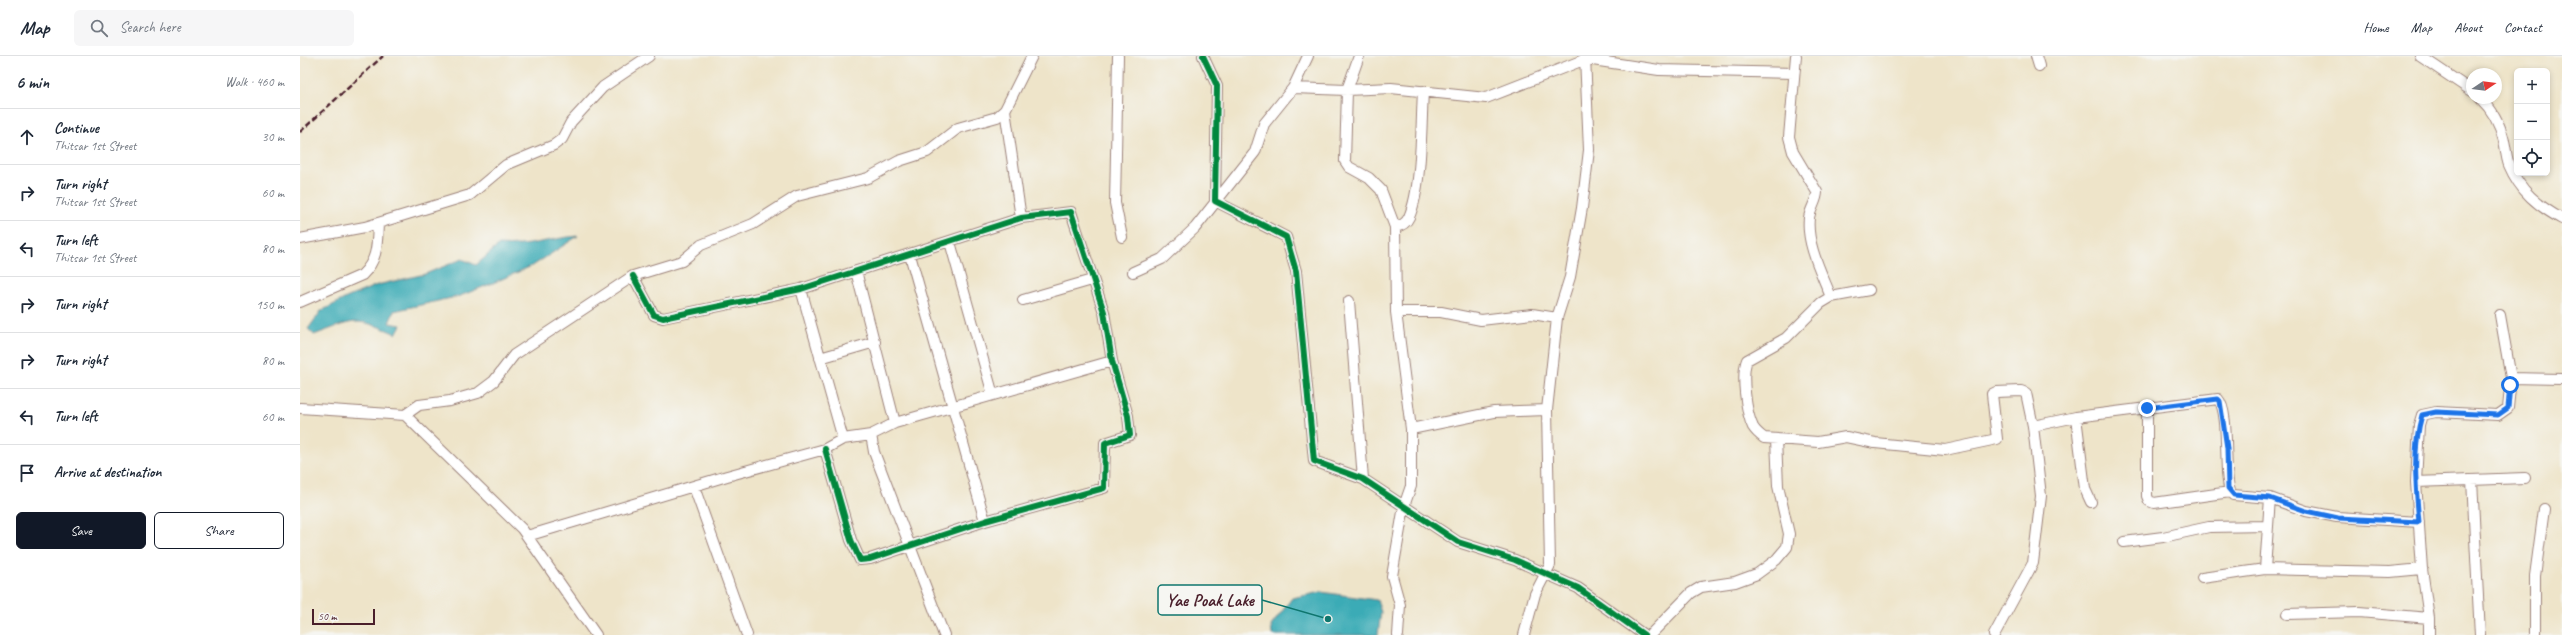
<!DOCTYPE html>
<meta charset="utf-8">
<style>
:root{--surface:#fff;--page:#f6f6f7;--text:#1f2937;--muted:#747a83;--line:#e0e1e3;--accent:#111827}
body{margin:0;font-family:Caveat,sans-serif;background:var(--page);color:var(--text)}
.controls{position:absolute;right:12px;top:12px;display:grid;overflow:hidden;border-radius:6px;box-shadow:0 2px 6px #0003}
.controls button{width:36px;height:36px;display:grid;place-items:center;padding:0;border:0;border-bottom:1px solid var(--line);background:var(--surface);color:var(--text);font:20px sans-serif}
.compass{position:absolute;left:2166px;top:12px;width:36px;height:36px;border-radius:50%;background:var(--surface);box-shadow:0 2px 6px #0003;rotate:77deg}
.scale{position:absolute;left:12px;bottom:10px;width:63px;box-sizing:border-box;padding-left:4px;border:2px solid #4a1f2b;border-top:0;font-size:11px;line-height:14px;white-space:nowrap;color:#4a1f2b;-webkit-text-stroke:3px #f6f6f2;paint-order:stroke}
.stop{position:absolute;width:12px;height:12px;margin:-9px;border:3px solid #1a73e8;border-radius:50%;background:#fff}
.stop.end{background:#1a73e8;border-color:#fff;box-shadow:0 1px 4px #0008}
.list{margin:0;padding:0;list-style:none}
h2{display:flex;justify-content:space-between;align-items:center;height:52px;margin:0;padding:0 16px;font-size:17px}
h2 small{font-size:13px;font-weight:400;color:var(--muted)}
.list li{display:grid;grid-template-columns:26px 1fr auto;gap:12px;align-items:center;box-sizing:border-box;height:56px;padding:0 16px;border-top:1px solid var(--line)}
.list b{display:block;font-size:15px;white-space:nowrap}
.list p{margin:0;font-size:13px;white-space:nowrap;color:var(--muted)}
.list em{font-size:13px;font-style:normal;color:var(--muted)}
.actions{display:flex;gap:8px;padding:12px 16px}
.actions a{flex:1;padding:9px 0;border:1px solid var(--accent);border-radius:6px;text-align:center;font-size:14px;color:var(--accent)}
.actions .main{background:var(--accent);color:#fff}
.icon{flex:none;width:22px;height:22px;fill:none;stroke:currentColor;stroke-width:2;stroke-linecap:round;stroke-linejoin:round}
.map{position:relative;flex:none;width:2262px;height:579px;overflow:hidden}
header{display:flex;align-items:center;gap:24px;box-sizing:border-box;height:56px;padding:0 20px;background:var(--surface);border-bottom:1px solid var(--line)}
header strong{font-size:19px}
nav{display:flex;gap:22px;margin-inline-start:auto;font-size:14px}
.search{width:280px;height:36px;background:var(--page);display:flex;align-items:center;gap:10px;box-sizing:border-box;padding:0 14px;border-radius:6px;color:var(--muted);font-size:15px}
main{display:flex}
aside{flex:1;background:var(--surface)}
.map>svg:first-child{display:block}
.water{fill:#3aabb6;stroke:#426570}
.lines{fill:none;stroke-linecap:round;stroke-linejoin:round}
.minor-casing{stroke:#9c827a;stroke-width:12}
.minor{stroke:#fff;stroke-width:10}
.rail{stroke:#4a1f2b;stroke-width:2.5;stroke-dasharray:6 3;stroke-linecap:butt}
.cycleway-casing{stroke:#f6f6f2;stroke-width:8}
.cycleway{stroke:#00873e;stroke-width:6}
.route{stroke:#1a73e8;stroke-width:5}
.leader{fill:none;stroke:#0f766e;stroke-width:1.5}
.callout-dot{fill:#0f766e;stroke:#f6f6f2;stroke-width:1.5}
.callout{fill:#f6f6f2;stroke:#0f766e;stroke-width:1.5}
.callout-label{font-size:18px;text-anchor:middle;font-weight:bold;fill:#4a1f2b}
</style>
<header>
<strong>Map</strong>
<div class="search"><svg class="icon" aria-label="search" viewBox="0 0 24 24"><circle cx="10" cy="10" r="6"/><path d="M15 15l6 6"/></svg>Search here</div>
<nav><a>Home</a><a>Map</a><a>About</a><a>Contact</a></nav>
</header>
<main>
<aside>
<h2>6 min<small>Walk · 460 m</small></h2>
<ul class="list">
<li><svg class="icon" aria-label="ahead" viewBox="0 0 24 24"><path d="M12 20V5M6 11l6-6 6 6"/></svg><div><b>Continue</b><p>Thitsar 1st Street</p></div><em>30 m</em></li>
<li><svg class="icon" aria-label="right" viewBox="0 0 24 24"><path d="M7 20v-9h11M14 6l5 5-5 5"/></svg><div><b>Turn right</b><p>Thitsar 1st Street</p></div><em>60 m</em></li>
<li><svg class="icon" aria-label="left" viewBox="0 0 24 24"><path d="M17 20v-9H6M10 6l-5 5 5 5"/></svg><div><b>Turn left</b><p>Thitsar 1st Street</p></div><em>80 m</em></li>
<li><svg class="icon" aria-label="right" viewBox="0 0 24 24"><path d="M7 20v-9h11M14 6l5 5-5 5"/></svg><div><b>Turn right</b></div><em>150 m</em></li>
<li><svg class="icon" aria-label="right" viewBox="0 0 24 24"><path d="M7 20v-9h11M14 6l5 5-5 5"/></svg><div><b>Turn right</b></div><em>80 m</em></li>
<li><svg class="icon" aria-label="left" viewBox="0 0 24 24"><path d="M17 20v-9H6M10 6l-5 5 5 5"/></svg><div><b>Turn left</b></div><em>60 m</em></li>
<li><svg class="icon" aria-label="arrive" viewBox="0 0 24 24"><path d="M6 21V4h12l-3 4 3 4H6"/></svg><div><b>Arrive at destination</b></div></li>
</ul>
<div class="actions"><a class="main">Save</a><a>Share</a></div>
</aside>
<div class="map">
<svg width="2262" height="579" viewBox="0 0 2262 579">
<rect width="100%" height="100%" fill="#f6f6f2"/>
<filter id="ink" filterUnits="userSpaceOnUse"><feTurbulence type="fractalNoise" baseFrequency=".025" numOctaves="2"/><feDisplacementMap in="SourceGraphic" scale="8" xChannelSelector="R" yChannelSelector="G"/><feConvolveMatrix kernelMatrix="1 2 1 2 8 2 1 2 1" color-interpolation-filters="sRGB"/></filter>
<filter id="wash" filterUnits="userSpaceOnUse"><feTurbulence type="fractalNoise" baseFrequency=".012" numOctaves="4" result="noise"/><feDisplacementMap in="SourceGraphic" scale="16" xChannelSelector="R" yChannelSelector="G"/><feGaussianBlur stdDeviation="0.9" result="paint"/><feColorMatrix in="noise" values="0 0 0 0 0 0 0 0 0 0 0 0 0 0 0 0 0 1.4 0 .05"/><feComposite in="paint" operator="in"/></filter>
<g filter="url(#wash)">
<rect width="100%" height="100%" fill="#eee4c9"/>
<path class="water" d="M 278,180 L 234,209 L 193,227 L 160,240 L 94,255 L 89,267 L 101,269 L 96,278 C 55,260 55,264 14,279 L 8,273 L 21,255 L 46,242 L 77,229 L 125,218 L 162,203 L 176,209 L 199,189 C 227,192 250,182 278,180 Z
M 1021,536 L 1077,544 L 1081,556 L 1078,579 L 972,579 L 971,570 L 992,542 Z"/>
</g>
<g filter="url(#ink)">
<g class="lines">
<g class="minor-casing">
<path id="minor" d="M 818,0 L 815,147 L 822,181
M 903,0 L 917,30 L 915,145 L 986,181 L 996,215 L 1014,405 L 1063,423 L 1158,486 L 1215,504 L 1278,532 L 1344,579
M 1059,0 L 1047,34 L 1045,105 L 1049,111 L 1069,122 L 1081,134 L 1095,171 L 1096,256 L 1111,373 L 1111,430 L 1104,450 L 1092,520 L 1100,549 L 1098,579
M 1496,0 L 1489,81 L 1493,96 L 1517,136 C 1517,145 1510,153 1509,162 C 1506,188 1522,218 1531,241
M 1736,0 L 1739,10
M 2120,0 L 2172,35
M 993,32 L 1047,34 L 1091,32 L 1186,42 L 1286,3 L 1359,14 L 1494,17
M 2180,42 C 2192,53 2200,68 2204,85 C 2206,92 2206,101 2209,109 C 2220,135 2238,150 2262,163
M 705,54 L 721,162
M 1095,171 C 1101,170 1106,168 1109,161 C 1122,131 1121,70 1123,35
M 0,183 L 65,171 L 170,139 L 206,109 L 254,89 L 262,83 L 271,66 L 303,31 L 349,0
M 650,186 L 693,339
M 610,199 L 685,465
M 556,215 L 595,367
M 833,216 L 862,203 L 895,172 L 955,96 L 964,68 L 993,32 L 1008,0
M 333,220 L 354,259 L 363,262 L 501,233 L 721,162 L 771,156 L 804,256 L 812,305 L 828,360 L 830,379 L 805,387 L 804,432 L 685,465 L 570,503 L 560,504 L 551,484 L 525,393
M 501,233 L 543,383
M 1569,234 L 1531,241 L 1521,247 L 1486,282 L 1447,304 C 1441,318 1446,357 1453,371 C 1456,376 1460,379 1464,382 L 1518,386 L 1546,381 L 1575,387 L 1645,394 L 1697,383 L 1692,338 L 1696,336 L 1721,335 L 1726,337 L 1733,370 L 1741,440 L 1733,507 L 1694,579
M 723,244 L 792,224
M 1049,245 L 1063,423
M 0,246 L 62,219 C 78,204 77,188 78,167
M 1096,256 L 1141,256 L 1181,264 L 1232,258 L 1257,262
M 520,302 L 575,286
M 2211,322 L 2262,323
M 0,352 L 105,359 L 222,473 L 296,579
M 1847,352 L 1847,440 L 1849,445 L 1854,447 L 1930,436
M 105,359 L 119,349 L 150,345 L 178,337 L 194,325 L 214,299 L 333,220 L 382,205 L 401,189 L 453,168 L 497,140 L 568,122 L 599,105 L 627,96 L 658,72 L 697,61 L 705,54 L 732,0
M 1776,361 L 1785,433 L 1791,446
M 1733,370 L 1776,361 L 1918,343 C 1932,358 1921,430 1933,439 L 1970,442 L 2006,455 L 2037,461 L 2119,466
M 1111,373 L 1194,356 L 1247,354
M 571,379 L 574,396 L 644,579
M 2172,424 L 2180,579
M 2116,426 L 2225,422
M 394,431 L 447,579
M 227,480 L 427,420 L 525,393 L 543,383 L 571,379 L 595,367 L 812,305
M 1824,486 L 1863,481 L 1909,471 L 1967,470
M 1965,513 L 1970,442
M 1902,522 L 1965,513 L 2090,516 L 2122,513
M 1987,558 L 2059,556 L 2129,562
M 1224,579 L 1235,538 L 1250,509 L 1247,354 L 1257,262 L 1270,221 L 1282,152 L 1289,94 L 1285,0
M 1350,579 L 1391,537 L 1401,531 L 1435,526 L 1457,518 L 1476,504 L 1487,491 L 1489,478 L 1478,430 L 1476,383
M 2129,579 L 2129,562 L 2122,513 L 2116,426 L 2119,369 L 2122,359 L 2136,356 L 2198,359 L 2208,352 L 2211,322 L 2200,259
M 2235,579 L 2235,520 L 2244,453"/>
</g>
<use href="#minor" class="minor"/>
<path class="rail" d="M 0,76 L 83,0"/>
<g class="cycleway-casing">
<path id="cycleway" d="M 903,0 L 917,30 L 915,145 L 986,181 L 996,215 L 1014,405 L 1063,423 L 1158,486 L 1215,504 L 1278,532 L 1344,579
M 333,220 L 354,259 L 363,262 L 501,233 L 721,162 L 771,156 L 804,256 L 812,305 L 828,360 L 830,379 L 805,387 L 804,432 L 685,465 L 570,503 L 560,504 L 551,484 L 525,393"/>
</g>
<use href="#cycleway" class="cycleway"/>
</g>
</g>
<g class="lines" filter="url(#ink)">
<path class="route" d="M 1847,352 L 1918,343 L 1920,345 L 1927,392 L 1928,432 L 1934,439 L 1970,442 L 2006,455 L 2038,462 L 2119,466 C 2116,432 2112,393 2122,359 L 2136,356 L 2198,359 L 2208,352 L 2210,329"/>
</g>
<path class="leader" d="M1028 563L962 544"/>
<circle class="callout-dot" cx="1028" cy="563" r="4"/>
<rect class="callout" x="858" y="529" width="104" height="30" rx="4"/>
<g class="callout-label">
<text x="910" y="550">Yae Poak Lake</text>
</g>
</svg>
<div class="controls">
<button>+</button>
<button>−</button>
<button><svg class="icon" aria-label="locate" viewBox="0 0 24 24"><circle cx="12" cy="12" r="6"/><path d="M12 2v4M12 18v4M2 12h4M18 12h4"/></svg></button>
</div>
<svg class="compass" viewBox="-18 -18 36 36"><path d="M0-13l5 13h-10z" fill="#e53935"/><path d="M0 13l5-13h-10z" fill="#747a83"/></svg>
<div class="scale">50 m</div>
<div class="stop" style="left:2210px;top:329px"></div>
<div class="stop end" style="left:1847px;top:352px"></div>
</div>
</main>
